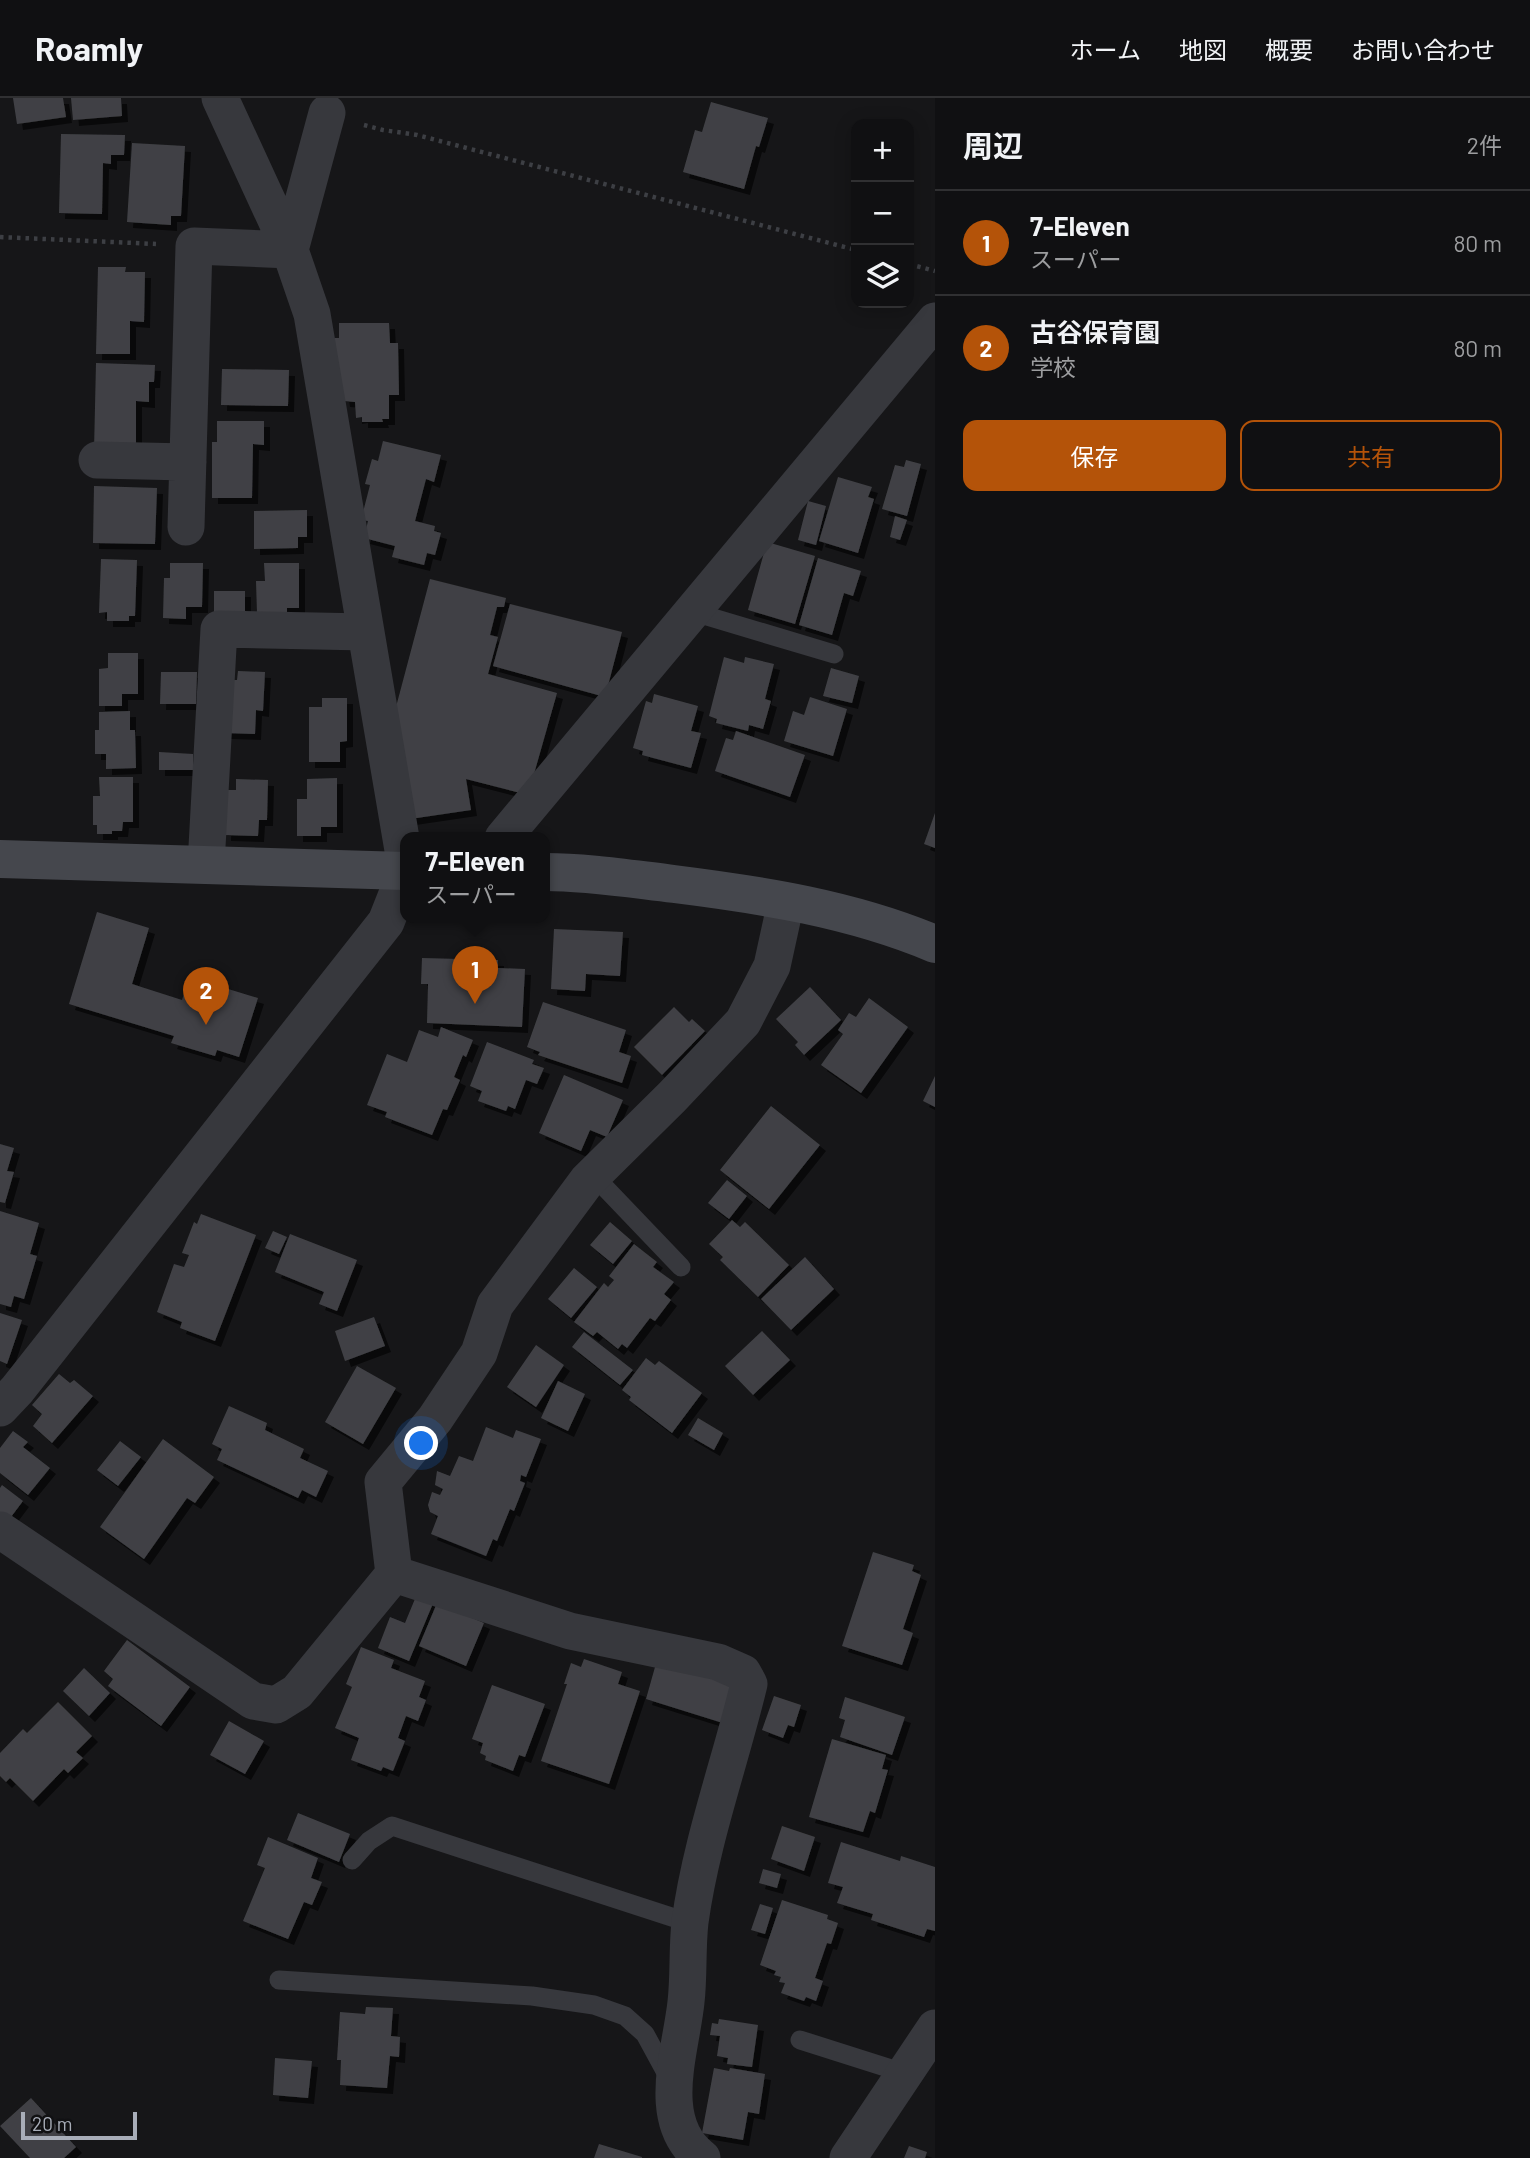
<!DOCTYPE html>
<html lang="ja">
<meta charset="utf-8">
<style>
:root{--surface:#101012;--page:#19191b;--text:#f1f3f6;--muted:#9c9d9f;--line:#303032;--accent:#b45309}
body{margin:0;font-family:Barlow,"Noto Sans JP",sans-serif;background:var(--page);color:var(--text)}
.controls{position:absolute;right:21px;top:21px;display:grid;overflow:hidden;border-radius:14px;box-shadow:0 4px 18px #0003}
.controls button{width:63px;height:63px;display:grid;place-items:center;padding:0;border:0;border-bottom:2px solid var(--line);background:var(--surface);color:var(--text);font:35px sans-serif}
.scale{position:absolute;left:21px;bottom:18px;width:116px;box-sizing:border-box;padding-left:7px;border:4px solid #a8adb8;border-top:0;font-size:19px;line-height:24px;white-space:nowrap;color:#a8adb8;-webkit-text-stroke:5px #111113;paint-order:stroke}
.you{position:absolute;left:422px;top:1346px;width:24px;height:24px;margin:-18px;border:5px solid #fff;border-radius:50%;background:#1a73e8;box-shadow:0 0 0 10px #1a73e833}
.badge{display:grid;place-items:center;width:46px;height:46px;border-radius:50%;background:var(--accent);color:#fff;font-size:23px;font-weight:700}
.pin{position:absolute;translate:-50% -58px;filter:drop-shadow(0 2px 4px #0008)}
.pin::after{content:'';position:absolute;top:37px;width:24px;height:21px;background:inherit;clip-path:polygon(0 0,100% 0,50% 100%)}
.popup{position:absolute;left:400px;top:734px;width:150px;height:91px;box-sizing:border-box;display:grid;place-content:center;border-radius:14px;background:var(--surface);filter:drop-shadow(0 2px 5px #0005);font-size:23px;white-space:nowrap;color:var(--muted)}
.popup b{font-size:26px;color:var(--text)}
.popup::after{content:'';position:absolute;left:50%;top:100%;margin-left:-14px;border:14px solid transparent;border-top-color:var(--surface)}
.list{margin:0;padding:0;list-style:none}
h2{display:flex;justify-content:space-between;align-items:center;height:91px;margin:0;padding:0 28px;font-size:30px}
h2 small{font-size:23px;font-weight:400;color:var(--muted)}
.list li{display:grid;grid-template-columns:46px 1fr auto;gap:21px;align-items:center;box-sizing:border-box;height:105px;padding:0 28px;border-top:2px solid var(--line)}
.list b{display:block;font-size:26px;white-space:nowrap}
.list p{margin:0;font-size:23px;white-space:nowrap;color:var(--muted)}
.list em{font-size:23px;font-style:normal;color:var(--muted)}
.actions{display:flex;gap:14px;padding:21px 28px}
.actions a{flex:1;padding:16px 0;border:2px solid var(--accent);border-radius:14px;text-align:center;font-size:24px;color:var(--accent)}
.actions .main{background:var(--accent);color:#fff}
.icon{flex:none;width:38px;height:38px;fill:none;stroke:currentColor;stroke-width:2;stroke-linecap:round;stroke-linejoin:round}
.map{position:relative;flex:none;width:935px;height:2060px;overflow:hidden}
header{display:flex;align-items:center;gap:42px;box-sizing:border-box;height:98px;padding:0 35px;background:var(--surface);border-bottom:2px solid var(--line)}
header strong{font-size:33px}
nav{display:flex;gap:38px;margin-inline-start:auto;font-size:24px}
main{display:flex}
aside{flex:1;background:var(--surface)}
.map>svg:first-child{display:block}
.building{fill:#404145;filter:url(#shadow)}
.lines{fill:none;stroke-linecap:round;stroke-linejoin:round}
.path{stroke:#3d3f44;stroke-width:4.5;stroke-dasharray:3.5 5;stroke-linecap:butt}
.lane{stroke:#37383d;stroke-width:19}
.street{stroke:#37383d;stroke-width:37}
.secondary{stroke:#45474d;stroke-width:38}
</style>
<header>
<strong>Roamly</strong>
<nav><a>ホーム</a><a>地図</a><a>概要</a><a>お問い合わせ</a></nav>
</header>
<main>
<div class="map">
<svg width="935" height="2060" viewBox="0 0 935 2060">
<defs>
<filter id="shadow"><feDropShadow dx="6" dy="6" stdDeviation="0" flood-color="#0009"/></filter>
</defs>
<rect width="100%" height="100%" fill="#161618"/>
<path class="building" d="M 13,0 L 63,0 L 66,19 L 17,26 Z
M 71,0 L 121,0 L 122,18 L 73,22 Z
M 711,4 L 768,20 L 759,49 L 756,48 L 744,91 L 683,74 L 695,32 L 702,34 Z
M 61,36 L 125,37 L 124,57 L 111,57 L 111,66 L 103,65 L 102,116 L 59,115 Z
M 132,45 L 185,48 L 181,118 L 171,118 L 171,127 L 127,124 Z
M 98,169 L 126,169 L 125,174 L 145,174 L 144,224 L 130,223 L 130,256 L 96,256 Z
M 339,225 L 389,225 L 390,245 L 398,245 L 399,297 L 389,297 L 389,321 L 382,321 L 383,324 L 362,324 L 362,319 L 356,320 L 355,304 L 344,303 L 334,240 L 339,240 Z
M 96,265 L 155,267 L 154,284 L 149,284 L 149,304 L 136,303 L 136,353 L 94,353 Z
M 222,271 L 289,272 L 288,308 L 221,307 Z
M 217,323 L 264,323 L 264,347 L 253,346 L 252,400 L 212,400 L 212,344 L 217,344 Z
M 383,343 L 441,357 L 434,384 L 426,381 L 415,423 L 435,428 L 434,433 L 441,435 L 435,457 L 427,455 L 424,467 L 392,459 L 395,448 L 364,440 L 368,423 L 361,422 L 370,387 L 365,386 L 372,361 L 378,363 Z
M 906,362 L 921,366 L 907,418 L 882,411 L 895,367 L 904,369 Z
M 838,379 L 872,389 L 868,399 L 874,401 L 858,455 L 819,443 Z
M 94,388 L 157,390 L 155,446 L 93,445 Z
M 808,403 L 826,408 L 816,447 L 798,442 Z
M 307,412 L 307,439 L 298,439 L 298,450 L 254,451 L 254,413 Z
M 895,418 L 907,422 L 900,442 L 890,439 Z
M 767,444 L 815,458 L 795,526 L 748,512 Z
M 818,460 L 861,473 L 853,498 L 844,495 L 832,537 L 799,527 Z
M 101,461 L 137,462 L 135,518 L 129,518 L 129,523 L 107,523 L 107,514 L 99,515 Z
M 170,465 L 203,465 L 202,509 L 186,509 L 186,521 L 163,520 L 164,480 L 170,480 Z
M 264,465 L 299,465 L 299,510 L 287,510 L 287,522 L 257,515 L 256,483 L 265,483 Z
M 430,481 L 506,500 L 504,509 L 497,509 L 490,537 L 498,539 L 488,576 L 557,595 L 528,697 L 466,681 L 471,712 L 410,721 L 392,624 Z
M 214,493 L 245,493 L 245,522 L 214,522 Z
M 510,506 L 622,534 L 605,599 L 493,568 Z
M 108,555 L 138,555 L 138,596 L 122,596 L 122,608 L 99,608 L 99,571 L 108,570 Z
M 724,559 L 744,565 L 745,559 L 774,566 L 765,601 L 771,603 L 763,631 L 749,627 L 748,633 L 716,625 L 717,621 L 709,618 Z
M 831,570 L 859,578 L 852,605 L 823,598 Z
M 238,573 L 265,574 L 263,613 L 256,612 L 255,636 L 225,635 L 227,582 L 237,582 Z
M 161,574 L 197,574 L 196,606 L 160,606 Z
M 654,596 L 698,608 L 691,633 L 701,635 L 691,670 L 642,657 L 643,653 L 633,650 L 646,603 L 652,605 Z
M 810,599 L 847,611 L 833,658 L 784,643 L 793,613 L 804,617 Z
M 322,600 L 347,600 L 347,643 L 340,644 L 340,664 L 309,664 L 309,609 L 322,609 Z
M 130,613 L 130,632 L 135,632 L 136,670 L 106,671 L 106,656 L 95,656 L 95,632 L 99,632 L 99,614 Z
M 736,633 L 805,657 L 790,699 L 715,673 L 726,640 L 733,642 Z
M 159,654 L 193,656 L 193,672 L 159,672 Z
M 99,679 L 133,679 L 133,724 L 123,724 L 122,733 L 112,733 L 112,736 L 97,736 L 97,727 L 93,727 L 93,698 L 100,698 Z
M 337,680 L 337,729 L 321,729 L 321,738 L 297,738 L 297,701 L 307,701 L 307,681 Z
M 236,681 L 268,682 L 267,722 L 259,722 L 258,738 L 225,737 L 226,692 L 236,692 Z
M 935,715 L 935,750 L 924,746 Z
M 97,814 L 149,830 L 132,886 L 182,902 L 189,879 L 258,900 L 239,959 L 217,952 L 215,958 L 171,945 L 174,938 L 69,906 Z
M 554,831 L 623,834 L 620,878 L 586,876 L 585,893 L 551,891 Z
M 422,860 L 498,862 L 498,870 L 525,871 L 522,929 L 427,925 L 428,886 L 421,886 Z
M 810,889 L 841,922 L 804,957 L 795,947 L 798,944 L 776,921 Z
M 869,900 L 908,929 L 861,995 L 821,967 L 843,936 L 838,932 L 849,915 L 856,919 Z
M 543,904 L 626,932 L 619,954 L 631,958 L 622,985 L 538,957 L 540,954 L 527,949 Z
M 674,909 L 689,924 L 692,921 L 705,933 L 662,977 L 634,949 Z
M 441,929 L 473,942 L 466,959 L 463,957 L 454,979 L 460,982 L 447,1012 L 443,1011 L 432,1037 L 385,1019 L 387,1014 L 367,1007 L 387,956 L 407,964 L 419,932 L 438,939 Z
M 487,944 L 534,962 L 532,966 L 544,970 L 537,986 L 526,982 L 515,1011 L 508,1008 L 506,1013 L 478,1003 L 482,993 L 470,988 Z
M 564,977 L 623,1002 L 607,1039 L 590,1032 L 581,1053 L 539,1035 Z
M 935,978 L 935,1009 L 923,1003 Z
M 771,1008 L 820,1047 L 769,1111 L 720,1072 Z
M 0,1046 L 14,1050 L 7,1073 L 14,1074 L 5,1105 L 0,1104 Z
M 727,1082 L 747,1098 L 729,1121 L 708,1105 Z
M 0,1113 L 39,1125 L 30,1156 L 37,1158 L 24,1201 L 14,1198 L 11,1209 L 0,1206 Z
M 201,1116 L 256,1137 L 215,1243 L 180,1230 L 182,1224 L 157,1214 L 174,1166 L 184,1169 L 189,1157 L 182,1155 L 194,1124 L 197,1126 Z
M 732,1122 L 740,1129 L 745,1124 L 789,1167 L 758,1199 L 720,1162 L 723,1159 L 709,1146 Z
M 610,1124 L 632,1143 L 613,1166 L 590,1147 Z
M 273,1133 L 287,1139 L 279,1156 L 265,1150 Z
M 290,1136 L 357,1162 L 337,1213 L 319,1206 L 324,1194 L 275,1174 Z
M 634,1146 L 657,1164 L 653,1169 L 674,1184 L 664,1196 L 671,1202 L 655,1223 L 650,1220 L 627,1250 L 622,1246 L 618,1251 L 597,1234 L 593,1238 L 574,1224 L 604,1185 L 608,1189 L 614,1182 L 609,1178 Z
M 805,1159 L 834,1191 L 791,1232 L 761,1201 Z
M 574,1170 L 597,1189 L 571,1220 L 548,1201 Z
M 0,1215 L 22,1222 L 7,1266 L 0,1263 Z
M 374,1219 L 385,1248 L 345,1263 L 335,1233 Z
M 762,1233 L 790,1262 L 753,1297 L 725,1268 Z
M 584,1234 L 633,1272 L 620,1287 L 572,1249 Z
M 536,1247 L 564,1267 L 536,1309 L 507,1289 Z
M 646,1260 L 655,1267 L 659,1263 L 702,1295 L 672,1335 L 629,1302 L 631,1299 L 622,1292 Z
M 357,1268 L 396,1290 L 363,1346 L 325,1324 Z
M 59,1276 L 70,1285 L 74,1282 L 93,1298 L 52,1345 L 33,1328 L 42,1316 L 32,1307 Z
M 558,1283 L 585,1296 L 568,1333 L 541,1320 Z
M 229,1308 L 267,1325 L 265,1332 L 304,1351 L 300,1360 L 328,1373 L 316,1399 L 302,1392 L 298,1400 L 217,1362 L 222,1351 L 212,1346 Z
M 698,1320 L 723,1335 L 714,1352 L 688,1337 Z
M 486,1329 L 513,1340 L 516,1332 L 541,1341 L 526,1379 L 521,1377 L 520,1383 L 525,1385 L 514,1413 L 510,1411 L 497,1443 L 493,1441 L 486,1458 L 431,1436 L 438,1418 L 430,1414 L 428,1407 L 432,1394 L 440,1397 L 443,1391 L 435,1387 L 437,1373 L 450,1378 L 459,1358 L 473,1363 Z
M 13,1333 L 28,1344 L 23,1349 L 50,1370 L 28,1397 L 0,1375 L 0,1350 Z
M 163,1341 L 214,1379 L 195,1405 L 187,1400 L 144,1461 L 100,1429 Z
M 120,1343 L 141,1359 L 118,1388 L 97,1372 Z
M 2,1387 L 23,1403 L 8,1423 L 0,1417 L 0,1390 Z
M 873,1454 L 914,1467 L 912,1473 L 921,1477 L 903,1531 L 913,1535 L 902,1567 L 842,1548 Z
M 417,1496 L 434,1503 L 409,1563 L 378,1550 L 390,1519 L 405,1525 Z
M 437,1505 L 484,1525 L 466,1568 L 419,1548 Z
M 127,1542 L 190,1589 L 161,1628 L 108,1588 L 113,1581 L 104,1573 Z
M 361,1549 L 394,1562 L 391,1570 L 425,1583 L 419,1599 L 426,1602 L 418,1623 L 406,1618 L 398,1640 L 405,1643 L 393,1673 L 383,1669 L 381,1673 L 351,1662 L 359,1640 L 335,1630 L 352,1589 L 346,1586 Z
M 584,1561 L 622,1574 L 618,1586 L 640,1593 L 609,1686 L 541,1663 L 567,1586 L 564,1586 L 571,1565 L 581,1569 Z
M 657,1562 L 738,1587 L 726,1626 L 646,1601 Z
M 84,1570 L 110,1595 L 89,1618 L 63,1593 Z
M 492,1587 L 545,1606 L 525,1659 L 519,1657 L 513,1673 L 485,1662 L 486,1658 L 480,1655 L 483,1645 L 472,1641 Z
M 774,1598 L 801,1607 L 794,1629 L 788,1627 L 783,1640 L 762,1632 Z
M 845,1599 L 905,1619 L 892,1657 L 840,1639 L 845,1622 L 839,1620 Z
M 58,1604 L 92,1638 L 76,1654 L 83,1660 L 68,1675 L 64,1671 L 33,1703 L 10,1680 L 6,1684 L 0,1678 L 0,1655 L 23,1631 L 27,1635 Z
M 229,1623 L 264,1643 L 245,1676 L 210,1657 Z
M 832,1641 L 886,1657 L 882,1671 L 888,1672 L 875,1715 L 870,1713 L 863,1734 L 809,1719 Z
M 298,1715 L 350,1736 L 339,1764 L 287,1742 Z
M 782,1728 L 815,1739 L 804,1773 L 771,1761 Z
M 268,1739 L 318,1760 L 311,1780 L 322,1784 L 312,1807 L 304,1804 L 288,1841 L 243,1823 L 265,1770 L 257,1767 Z
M 841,1744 L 900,1763 L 901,1758 L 935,1769 L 935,1833 L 927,1831 L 924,1839 L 871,1822 L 873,1816 L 837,1805 L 843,1789 L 828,1785 Z
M 763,1771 L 781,1776 L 777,1790 L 759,1785 Z
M 782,1802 L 828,1817 L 827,1821 L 838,1825 L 831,1846 L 827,1845 L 815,1880 L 823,1883 L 816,1903 L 806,1899 L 804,1903 L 781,1895 L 785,1885 L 779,1884 L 781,1879 L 774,1877 L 776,1873 L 760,1867 Z
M 760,1806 L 773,1810 L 765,1836 L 751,1832 Z
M 366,1909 L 393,1910 L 391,1938 L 400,1939 L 399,1959 L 390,1958 L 387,1990 L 340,1987 L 341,1962 L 337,1962 L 340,1914 L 365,1916 Z
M 719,1921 L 758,1927 L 752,1969 L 727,1966 L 728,1960 L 717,1958 L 720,1938 L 710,1937 L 712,1925 L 718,1926 Z
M 275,1960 L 312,1963 L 308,2000 L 273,1997 Z
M 714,1970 L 729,1973 L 730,1970 L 765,1976 L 759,2016 L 748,2014 L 743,2042 L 702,2035 Z
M 31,2000 L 76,2049 L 64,2060 L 30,2060 L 0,2028 Z
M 599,2046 L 642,2059 L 642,2060 L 594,2060 Z
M 909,2048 L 927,2054 L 925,2060 L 904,2060 Z"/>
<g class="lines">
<path class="path" d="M 364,27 L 383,32 L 417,37 L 856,152
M 0,139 L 156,146
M 909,166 L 935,173"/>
<path class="lane" d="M 690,513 L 834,556
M 593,1077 L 681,1169
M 352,1762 L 369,1743 L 392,1728 L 690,1825
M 279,1882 L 532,1898 L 594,1907 L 625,1918 L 645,1936 L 670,1982
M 800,1942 L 904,1975"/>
<path class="street" d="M 220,0 L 290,152 L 312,216 L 405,764
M 97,362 L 188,364
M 186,429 L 194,148 L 290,152 L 327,15
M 503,740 L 935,223
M 206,767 L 219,531 L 366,534
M 0,1310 L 17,1292 L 386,824 L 405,776
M 0,1432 L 253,1603 L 276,1607 L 297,1594 L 394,1476 L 383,1384 L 435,1321 L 479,1255 L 495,1207 L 587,1083 L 672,999 L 743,924 L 772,868 L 786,804
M 394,1476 L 570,1533 L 718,1564 L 743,1575 L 749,1586 C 730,1665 701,1743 690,1824 C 687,1851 689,1878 686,1904 C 681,1953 654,2024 702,2060
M 848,2060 L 935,1930"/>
<path class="secondary" d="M 0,761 L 405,773
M 545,774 C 588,774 631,781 674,786 C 762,797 852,811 935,846"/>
</g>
</svg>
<div class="controls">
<button>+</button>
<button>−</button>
<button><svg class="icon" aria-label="layers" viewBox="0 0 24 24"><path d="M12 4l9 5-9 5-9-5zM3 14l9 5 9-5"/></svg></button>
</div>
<div class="scale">20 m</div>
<div class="you"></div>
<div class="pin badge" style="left:475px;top:906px">1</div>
<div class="popup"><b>7-Eleven</b>スーパー</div>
<div class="pin badge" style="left:206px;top:927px">2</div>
</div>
<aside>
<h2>周辺<small>2件</small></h2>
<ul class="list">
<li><span class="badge">1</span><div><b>7-Eleven</b><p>スーパー</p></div><em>80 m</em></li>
<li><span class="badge">2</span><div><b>古谷保育園</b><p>学校</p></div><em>80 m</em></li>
</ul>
<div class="actions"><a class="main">保存</a><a>共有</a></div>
</aside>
</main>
